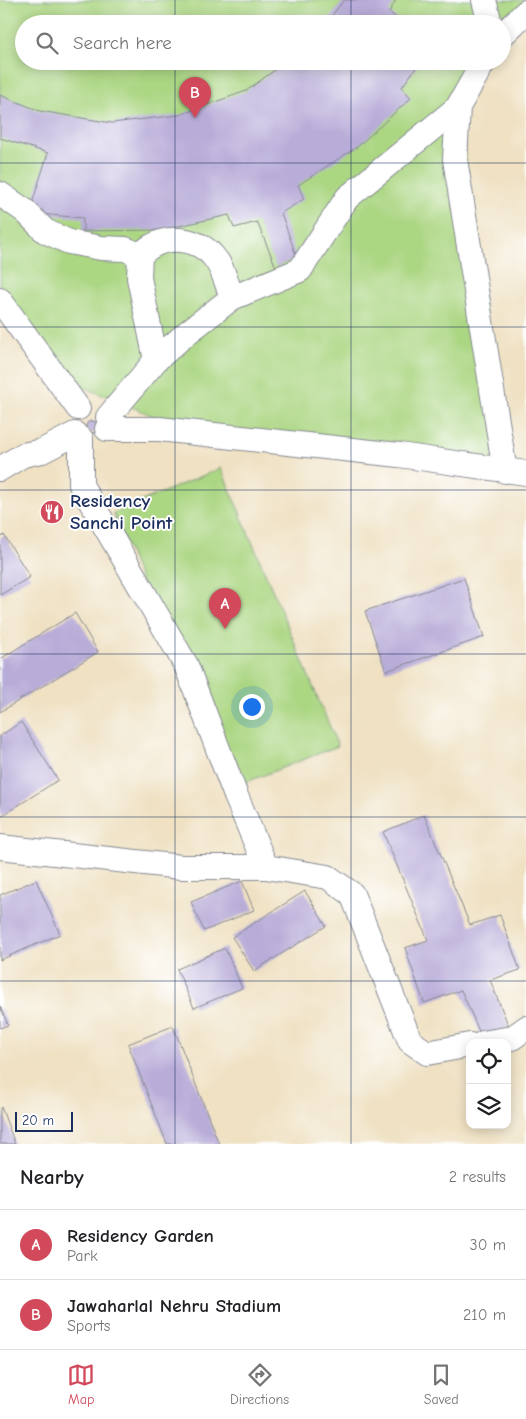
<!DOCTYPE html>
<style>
:root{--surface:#fff;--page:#f2f2f2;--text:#202124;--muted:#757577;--line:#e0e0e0;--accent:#d1495b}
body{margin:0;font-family:"Comic Neue",sans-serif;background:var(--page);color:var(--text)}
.controls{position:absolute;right:15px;bottom:15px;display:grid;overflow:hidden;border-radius:10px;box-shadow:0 2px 12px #0003}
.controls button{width:45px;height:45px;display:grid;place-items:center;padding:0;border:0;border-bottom:1px solid var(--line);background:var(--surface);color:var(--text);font:25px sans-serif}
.scale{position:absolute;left:15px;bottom:12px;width:58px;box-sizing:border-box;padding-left:5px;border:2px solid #1b2f5e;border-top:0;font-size:14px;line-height:18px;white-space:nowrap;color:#1b2f5e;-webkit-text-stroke:4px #fff;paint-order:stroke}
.you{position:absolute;left:251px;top:706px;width:18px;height:18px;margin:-12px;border:4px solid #fff;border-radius:50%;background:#1a73e8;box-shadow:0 0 0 8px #1a73e833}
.badge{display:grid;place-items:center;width:32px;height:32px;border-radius:50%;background:var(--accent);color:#fff;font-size:16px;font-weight:700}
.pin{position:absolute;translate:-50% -41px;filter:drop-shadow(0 1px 2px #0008)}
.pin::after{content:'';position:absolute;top:26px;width:18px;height:15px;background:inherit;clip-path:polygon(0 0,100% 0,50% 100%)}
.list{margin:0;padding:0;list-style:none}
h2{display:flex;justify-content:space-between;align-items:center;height:65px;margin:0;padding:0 20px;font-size:21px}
h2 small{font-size:16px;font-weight:400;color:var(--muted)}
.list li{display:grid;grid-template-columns:32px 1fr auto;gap:15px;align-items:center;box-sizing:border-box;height:70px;padding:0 20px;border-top:1px solid var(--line)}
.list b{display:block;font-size:19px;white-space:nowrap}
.list p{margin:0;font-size:16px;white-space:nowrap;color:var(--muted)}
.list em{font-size:16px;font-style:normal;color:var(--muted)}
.icon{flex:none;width:28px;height:28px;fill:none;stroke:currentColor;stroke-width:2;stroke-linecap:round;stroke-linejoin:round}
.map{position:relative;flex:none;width:526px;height:1144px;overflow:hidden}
.search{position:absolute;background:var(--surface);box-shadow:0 2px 12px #0003;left:15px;right:15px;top:15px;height:55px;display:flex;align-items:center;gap:12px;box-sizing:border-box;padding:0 18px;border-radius:28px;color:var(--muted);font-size:19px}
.sheet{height:205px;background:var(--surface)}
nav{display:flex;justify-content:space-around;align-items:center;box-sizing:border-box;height:70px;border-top:1px solid var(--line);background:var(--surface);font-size:14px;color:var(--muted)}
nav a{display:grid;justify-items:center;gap:2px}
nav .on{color:var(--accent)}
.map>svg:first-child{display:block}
.green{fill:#abd682;stroke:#638270}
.building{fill:#b8acd8}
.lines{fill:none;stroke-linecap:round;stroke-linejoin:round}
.minor-casing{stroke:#858890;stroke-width:26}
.minor{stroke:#fff;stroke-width:24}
.grid{fill:none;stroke:#1b2f5e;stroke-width:1;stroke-opacity:0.55}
.labels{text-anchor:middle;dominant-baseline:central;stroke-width:4;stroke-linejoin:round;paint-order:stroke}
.poi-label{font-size:19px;font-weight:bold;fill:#1b2f5e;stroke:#fff;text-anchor:start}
</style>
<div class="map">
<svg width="526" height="1144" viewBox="0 0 526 1144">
<rect width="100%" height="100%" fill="#fff"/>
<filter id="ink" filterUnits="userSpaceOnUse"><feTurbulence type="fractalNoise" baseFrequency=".02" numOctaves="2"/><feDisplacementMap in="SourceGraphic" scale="10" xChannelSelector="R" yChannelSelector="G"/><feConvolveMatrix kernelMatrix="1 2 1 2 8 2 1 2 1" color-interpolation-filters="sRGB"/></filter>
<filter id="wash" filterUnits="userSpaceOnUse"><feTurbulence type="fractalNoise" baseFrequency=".0096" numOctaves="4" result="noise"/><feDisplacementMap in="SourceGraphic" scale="20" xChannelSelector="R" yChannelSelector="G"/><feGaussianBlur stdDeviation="1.12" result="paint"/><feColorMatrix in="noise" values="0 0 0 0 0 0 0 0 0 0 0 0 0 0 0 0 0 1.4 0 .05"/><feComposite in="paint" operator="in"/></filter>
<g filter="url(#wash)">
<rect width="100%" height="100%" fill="#efe1c2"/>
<path class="green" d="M 0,0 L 526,0 L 526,12 L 502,24 L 24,24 L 24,61 L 484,61 L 459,107 L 505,471 L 180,427 L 54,375 L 0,300 Z
M 221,468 L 338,746 L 226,790 L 113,513 Z"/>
<g id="blocks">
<path class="building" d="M 344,0 L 396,0 L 389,12 L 404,24 L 325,24 Z
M 287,61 L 421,61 L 402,87 L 411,98 L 357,147 L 298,185 L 304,199 L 281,213 L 297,258 L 276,267 L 257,222 L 234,228 L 229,215 L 160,230 L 83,231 L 83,218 L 29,213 L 48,153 L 0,138 L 0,95 L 40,111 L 112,123 L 179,115 L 246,91 Z
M86 427a6 6 0 1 1 12 0a6 6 0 1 1-12 0Z
M 4,535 L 30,577 L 0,595 L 0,538 Z
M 464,578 L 484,637 L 386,671 L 365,611 Z
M 75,613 L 98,652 L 0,712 L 0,659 Z
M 21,722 L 58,780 L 0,817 L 0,736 Z
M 424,815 L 470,925 L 500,915 L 520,970 L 490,980 L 509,1027 L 482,1038 L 461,990 L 424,1003 L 405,948 L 428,940 L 383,832 Z
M 36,880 L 60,934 L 0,960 L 0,895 Z
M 242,881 L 254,910 L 204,931 L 191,902 Z
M 305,891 L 326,926 L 254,971 L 232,937 Z
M 225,948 L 242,988 L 194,1008 L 177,969 Z
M 0,1006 L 8,1025 L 0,1028 Z
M 173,1026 L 219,1144 L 167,1144 L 128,1044 Z
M 1,1107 L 15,1144 L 0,1144 L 0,1108 Z"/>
</g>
</g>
<g filter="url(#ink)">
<use href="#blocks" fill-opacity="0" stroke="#858890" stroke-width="1"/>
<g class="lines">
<g class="minor-casing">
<path id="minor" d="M 484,0 L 490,24
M 502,35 L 526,12
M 484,61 L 458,107 L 455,159 L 505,471
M 0,194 L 25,211 L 45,231 L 69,242 L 101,248 L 125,249 L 140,255
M 0,300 L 78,408
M 156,360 L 139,278 L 140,255 C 144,252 148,248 152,246 C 171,235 198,239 213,256 C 223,267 227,284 232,298
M 108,417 L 156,360 L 188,332 L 232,298 L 300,270 L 347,198 L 458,107
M 107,429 L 159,429 L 399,455 L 526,473
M 81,439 L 81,485 L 186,665 L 236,796 L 266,867 L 328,877 L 352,894 L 410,1041 L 427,1053 L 470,1045
M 0,469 L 23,455 L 42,451 L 75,434
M 0,847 L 181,867 L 266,867
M 483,1043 L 512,1038 L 526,1028"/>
</g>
<use href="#minor" class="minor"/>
</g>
</g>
<path class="grid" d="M 175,0 L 175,24M 351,0 L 351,24M 175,61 L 175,1144M 351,61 L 351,1144M 0,163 L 526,163M 0,327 L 526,327M 0,490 L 526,490M 0,654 L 526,654M 0,817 L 526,817M 0,981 L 526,981"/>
<defs>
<g id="restaurant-disc" transform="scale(1.25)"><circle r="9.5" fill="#d1495b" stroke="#fff"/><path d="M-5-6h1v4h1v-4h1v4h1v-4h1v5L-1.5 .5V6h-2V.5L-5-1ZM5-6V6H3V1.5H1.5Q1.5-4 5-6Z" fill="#fff"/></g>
</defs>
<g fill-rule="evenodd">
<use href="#restaurant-disc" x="52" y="512"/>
</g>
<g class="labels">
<g class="poi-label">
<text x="70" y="501">Residency<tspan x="70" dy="22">Sanchi Point</tspan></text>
</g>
</g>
</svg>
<div class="controls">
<button><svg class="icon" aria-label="locate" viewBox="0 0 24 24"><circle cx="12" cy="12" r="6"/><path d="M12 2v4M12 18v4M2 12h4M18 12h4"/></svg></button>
<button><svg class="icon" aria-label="layers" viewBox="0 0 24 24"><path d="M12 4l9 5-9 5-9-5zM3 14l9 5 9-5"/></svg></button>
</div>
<div class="scale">20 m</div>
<div class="you"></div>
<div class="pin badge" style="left:225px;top:629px">A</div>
<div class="pin badge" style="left:195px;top:118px">B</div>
<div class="search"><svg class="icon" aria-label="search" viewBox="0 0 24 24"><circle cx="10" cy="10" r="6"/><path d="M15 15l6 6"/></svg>Search here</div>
</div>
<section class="sheet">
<h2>Nearby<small>2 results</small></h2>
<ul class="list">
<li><span class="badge">A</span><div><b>Residency Garden</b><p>Park</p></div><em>30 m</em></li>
<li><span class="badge">B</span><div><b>Jawaharlal Nehru Stadium</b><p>Sports</p></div><em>210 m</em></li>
</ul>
</section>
<nav>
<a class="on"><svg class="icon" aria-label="map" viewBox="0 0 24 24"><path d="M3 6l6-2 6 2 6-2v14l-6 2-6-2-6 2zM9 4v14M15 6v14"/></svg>Map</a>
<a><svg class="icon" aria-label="directions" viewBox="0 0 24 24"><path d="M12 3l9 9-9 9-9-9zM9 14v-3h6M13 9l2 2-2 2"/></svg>Directions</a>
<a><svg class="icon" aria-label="saved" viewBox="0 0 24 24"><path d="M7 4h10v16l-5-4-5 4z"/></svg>Saved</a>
</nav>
